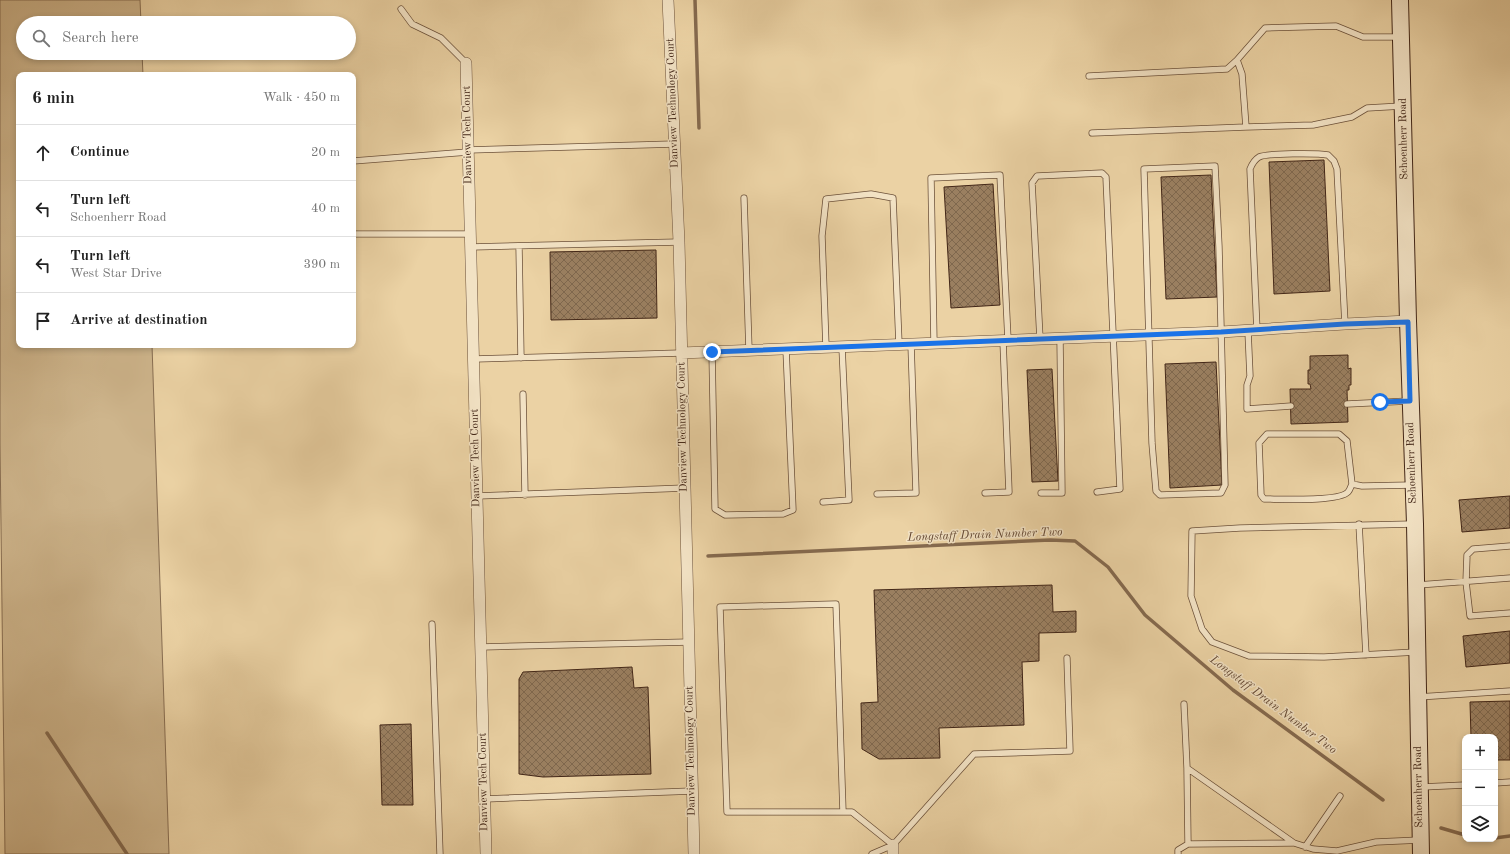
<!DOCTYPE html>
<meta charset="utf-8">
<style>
:root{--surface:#fff;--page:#f6f6f6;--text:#222;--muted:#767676;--line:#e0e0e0}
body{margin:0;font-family:"Old Standard TT",serif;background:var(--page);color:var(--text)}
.controls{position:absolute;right:12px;bottom:12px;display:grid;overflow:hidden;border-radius:8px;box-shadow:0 2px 6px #0003}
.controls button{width:36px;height:36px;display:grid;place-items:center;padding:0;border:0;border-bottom:1px solid var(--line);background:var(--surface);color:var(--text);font:20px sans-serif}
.stop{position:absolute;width:12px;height:12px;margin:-9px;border:3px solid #1a73e8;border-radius:50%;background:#fff}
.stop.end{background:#1a73e8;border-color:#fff;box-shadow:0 1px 4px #0008}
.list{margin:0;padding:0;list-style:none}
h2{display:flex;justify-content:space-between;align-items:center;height:52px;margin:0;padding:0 16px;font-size:17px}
h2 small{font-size:13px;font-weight:400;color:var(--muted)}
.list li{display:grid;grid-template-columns:26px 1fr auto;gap:12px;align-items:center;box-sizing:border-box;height:56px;padding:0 16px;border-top:1px solid var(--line)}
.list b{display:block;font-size:15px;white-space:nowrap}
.list p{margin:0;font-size:13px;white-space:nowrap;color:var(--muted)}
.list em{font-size:13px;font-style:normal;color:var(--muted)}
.icon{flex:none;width:22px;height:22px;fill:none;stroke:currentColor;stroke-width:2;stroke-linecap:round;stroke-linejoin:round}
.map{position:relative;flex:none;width:1510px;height:854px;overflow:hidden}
.search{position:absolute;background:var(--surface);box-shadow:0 2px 6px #0003;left:16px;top:16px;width:340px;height:44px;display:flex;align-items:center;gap:10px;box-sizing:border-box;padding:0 14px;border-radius:22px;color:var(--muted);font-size:15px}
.panel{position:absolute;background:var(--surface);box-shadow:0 2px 6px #0003;left:16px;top:72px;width:340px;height:276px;border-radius:8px}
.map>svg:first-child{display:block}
.green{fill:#ceb58c;stroke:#886e52}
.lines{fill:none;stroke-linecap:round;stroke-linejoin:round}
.stream{stroke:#856a4f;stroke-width:3.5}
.building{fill:url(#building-cross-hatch);stroke:#422617}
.lane-casing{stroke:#6c513a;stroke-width:7}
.street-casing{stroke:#6c513a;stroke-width:12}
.secondary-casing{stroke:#422617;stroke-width:18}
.lane{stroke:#f2e2c4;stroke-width:5.5}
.street{stroke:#f2e2c4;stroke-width:11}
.secondary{stroke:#f2e2c4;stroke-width:16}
.route{stroke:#1a73e8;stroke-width:5}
.labels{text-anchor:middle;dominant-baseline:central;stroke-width:3;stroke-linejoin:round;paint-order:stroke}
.street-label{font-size:11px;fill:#422617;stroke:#f2e2c4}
.water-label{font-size:12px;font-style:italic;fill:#644833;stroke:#f2e2c4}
</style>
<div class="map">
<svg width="1510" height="854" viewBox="0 0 1510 854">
<defs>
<pattern id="building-cross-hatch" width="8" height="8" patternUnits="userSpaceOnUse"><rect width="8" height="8" fill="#9a7f60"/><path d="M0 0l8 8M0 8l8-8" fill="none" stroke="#7f684e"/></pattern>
</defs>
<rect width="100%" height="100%" fill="#ebd2a4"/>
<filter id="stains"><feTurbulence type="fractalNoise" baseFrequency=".005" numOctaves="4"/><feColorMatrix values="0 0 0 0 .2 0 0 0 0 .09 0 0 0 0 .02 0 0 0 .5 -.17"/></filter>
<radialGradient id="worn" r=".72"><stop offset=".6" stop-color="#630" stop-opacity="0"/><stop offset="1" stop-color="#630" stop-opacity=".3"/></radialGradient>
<path class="green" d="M 0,0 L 140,0 L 141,23 L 23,23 L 23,53 L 142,53 L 143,75 L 19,75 L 19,345 L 152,345 L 169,854 L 5,854 L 0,443 Z"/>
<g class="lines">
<path class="stream" d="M 695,0 L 699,128
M 708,556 L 1050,540 L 1075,541 L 1108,567 L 1145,615 L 1233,690 L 1383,800
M 47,733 L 127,854
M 1441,828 L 1465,835
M 1495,838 L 1510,836
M 1478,839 L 1481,839"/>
</g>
<path class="building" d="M 1324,160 L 1330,291 L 1274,294 L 1269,162 Z
M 1211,175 L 1217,297 L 1166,299 L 1161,177 Z
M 993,184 L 1000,305 L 951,308 L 944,187 Z
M 656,250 L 657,318 L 551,320 L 550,252 Z
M 1348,355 L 1348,369 L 1351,368 L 1351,385 L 1349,385 L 1349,390 L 1347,390 L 1348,422 L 1291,424 L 1290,389 L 1311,389 L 1310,384 L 1308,384 L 1308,370 L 1310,370 L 1310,356 Z
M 1216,362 L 1222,485 L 1170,488 L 1165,364 Z
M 1052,369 L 1058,481 L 1032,482 L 1027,370 Z
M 1510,496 L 1510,528 L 1462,532 L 1459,500 Z
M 1052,585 L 1053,612 L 1076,611 L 1076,632 L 1039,633 L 1039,661 L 1022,662 L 1024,725 L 939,728 L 940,758 L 879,759 L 862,749 L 861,703 L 878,702 L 874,590 Z
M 1510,631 L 1510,663 L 1466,667 L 1463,636 Z
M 632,667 L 634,688 L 648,687 L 651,774 L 543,777 L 519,774 L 519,679 L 523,672 Z
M 1510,701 L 1510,760 L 1495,760 L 1495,737 L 1471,737 L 1470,702 Z
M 411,724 L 413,805 L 382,805 L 380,725 Z"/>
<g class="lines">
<g class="lane-casing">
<path id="lane" d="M 401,9 L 412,24 L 441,38 L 466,63
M 1089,76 L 1227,69 L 1237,60
M 1246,127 L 1313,125 L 1352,117 L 1367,108 L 1402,106
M 1092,133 L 1246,127 L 1242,74 L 1237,60 L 1265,28 L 1336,26 L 1363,37 L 1400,37
M 468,150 L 674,144
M 353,161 L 468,152
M 1215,166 L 1219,247 L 1225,485 L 1221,493 L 1160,495 L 1156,491 L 1152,443 L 1144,169 Z
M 744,198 L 749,350
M 353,234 L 470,234
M 519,246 L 521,358
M 471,247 L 679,242
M 1248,331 L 1250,376 L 1247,385 L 1247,409 L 1291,406
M 1257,331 L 1250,169 C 1252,164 1254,160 1259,157 C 1267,153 1318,153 1328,155 L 1334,161 L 1337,169 L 1345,324
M 1040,339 L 1032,183 L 1037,176 L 1102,173 L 1106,177 L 1120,489 L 1097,492
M 934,343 L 931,178 L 1000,175 L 1008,340
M 826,347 L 822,236 L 826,199 L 871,194 L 893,198 L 899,344
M 712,352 L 715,509 L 725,515 L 783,514 L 793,510 L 786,349
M 474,359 L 681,353
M 523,394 L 525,495
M 1347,404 L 1409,401
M 1352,484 C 1351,486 1350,490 1348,492 C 1339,502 1280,499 1264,499 L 1261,495 L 1259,443 L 1267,434 L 1339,434 L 1347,441 L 1352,484 L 1362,486 L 1413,485
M 985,493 L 1009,492 L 1003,341
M 1041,493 L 1062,493 L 1060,339
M 877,494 L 916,493 L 911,344
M 477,496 L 685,488
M 823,502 L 849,500 L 842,347
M 1359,524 L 1366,655
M 1414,524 L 1240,528 L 1192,531 L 1191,596 L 1202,629 L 1212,642 L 1249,656 L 1324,657 L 1416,652
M 1510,546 L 1473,549 L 1467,555 L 1466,582 L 1470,616 L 1510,613
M 1418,585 L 1510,578
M 432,624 L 440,854
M 481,647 L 689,642
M 1418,697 L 1510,691
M 1184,704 L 1187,768 L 1294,843 L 1313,849 L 1337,851 L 1376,842 L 1420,840
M 1187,768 L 1188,844 L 1293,843
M 1495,783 L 1510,782
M 1422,787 L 1465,785
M 484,799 L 692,791
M 843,812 L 836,604 L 720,607 L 727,812 L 852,812 L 893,845
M 1305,847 L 1340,796
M 872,854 L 893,845 L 974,754 L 1070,751 L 1067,658
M 1178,854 L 1178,850 L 1188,844"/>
</g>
<g class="street-casing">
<path id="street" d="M 668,0 L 679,242 L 694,854
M 466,63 L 486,854
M 681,353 L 1221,332 L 1345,324 L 1408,321
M 893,845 L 893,854"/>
</g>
<g class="secondary-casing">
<path id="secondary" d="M 1400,0 L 1408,321 L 1415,524 L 1421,854"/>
</g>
<use href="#lane" class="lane"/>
<use href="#street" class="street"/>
<use href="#secondary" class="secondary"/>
</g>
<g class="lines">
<path class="route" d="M 712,352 L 1221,332 L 1345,324 L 1408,322 L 1410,401 L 1380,402"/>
</g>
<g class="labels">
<g class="street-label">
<text transform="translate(673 103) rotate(-92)">Danview Technology Court</text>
<text transform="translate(468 135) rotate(-91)">Danview Tech Court</text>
<text transform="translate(1404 139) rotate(-91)">Schoenherr Road</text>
<text transform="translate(683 427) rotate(-91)">Danview Technology Court</text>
<text transform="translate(476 458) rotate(-91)">Danview Tech Court</text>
<text transform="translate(1412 463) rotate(-92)">Schoenherr Road</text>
<text transform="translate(691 751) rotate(-91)">Danview Technology Court</text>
<text transform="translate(484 782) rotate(-91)">Danview Tech Court</text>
<text transform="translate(1419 787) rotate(-91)">Schoenherr Road</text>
</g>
<g class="water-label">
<text transform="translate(985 535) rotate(-2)">Longstaff Drain Number Two</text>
<text transform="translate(1273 705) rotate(37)">Longstaff Drain Number Two</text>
</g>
</g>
<rect width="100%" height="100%" filter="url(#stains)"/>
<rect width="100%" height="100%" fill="url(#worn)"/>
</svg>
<div class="controls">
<button>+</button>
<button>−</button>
<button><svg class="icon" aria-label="layers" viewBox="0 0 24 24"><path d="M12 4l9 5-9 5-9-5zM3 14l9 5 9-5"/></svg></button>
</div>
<div class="stop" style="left:1380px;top:402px"></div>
<div class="stop end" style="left:712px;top:352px"></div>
<div class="search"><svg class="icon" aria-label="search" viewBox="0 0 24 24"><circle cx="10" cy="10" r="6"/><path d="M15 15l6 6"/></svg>Search here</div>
<section class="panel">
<h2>6 min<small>Walk · 450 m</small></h2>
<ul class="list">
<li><svg class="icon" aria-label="ahead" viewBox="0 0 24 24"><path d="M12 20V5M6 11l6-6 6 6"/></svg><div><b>Continue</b></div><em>20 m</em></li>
<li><svg class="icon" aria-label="left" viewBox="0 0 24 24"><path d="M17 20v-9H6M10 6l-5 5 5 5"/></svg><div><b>Turn left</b><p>Schoenherr Road</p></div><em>40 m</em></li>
<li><svg class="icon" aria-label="left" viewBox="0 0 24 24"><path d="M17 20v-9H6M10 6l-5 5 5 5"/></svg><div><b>Turn left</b><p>West Star Drive</p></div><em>390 m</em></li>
<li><svg class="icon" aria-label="arrive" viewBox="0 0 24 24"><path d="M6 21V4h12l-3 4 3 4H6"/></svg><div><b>Arrive at destination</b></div></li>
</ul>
</section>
</div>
